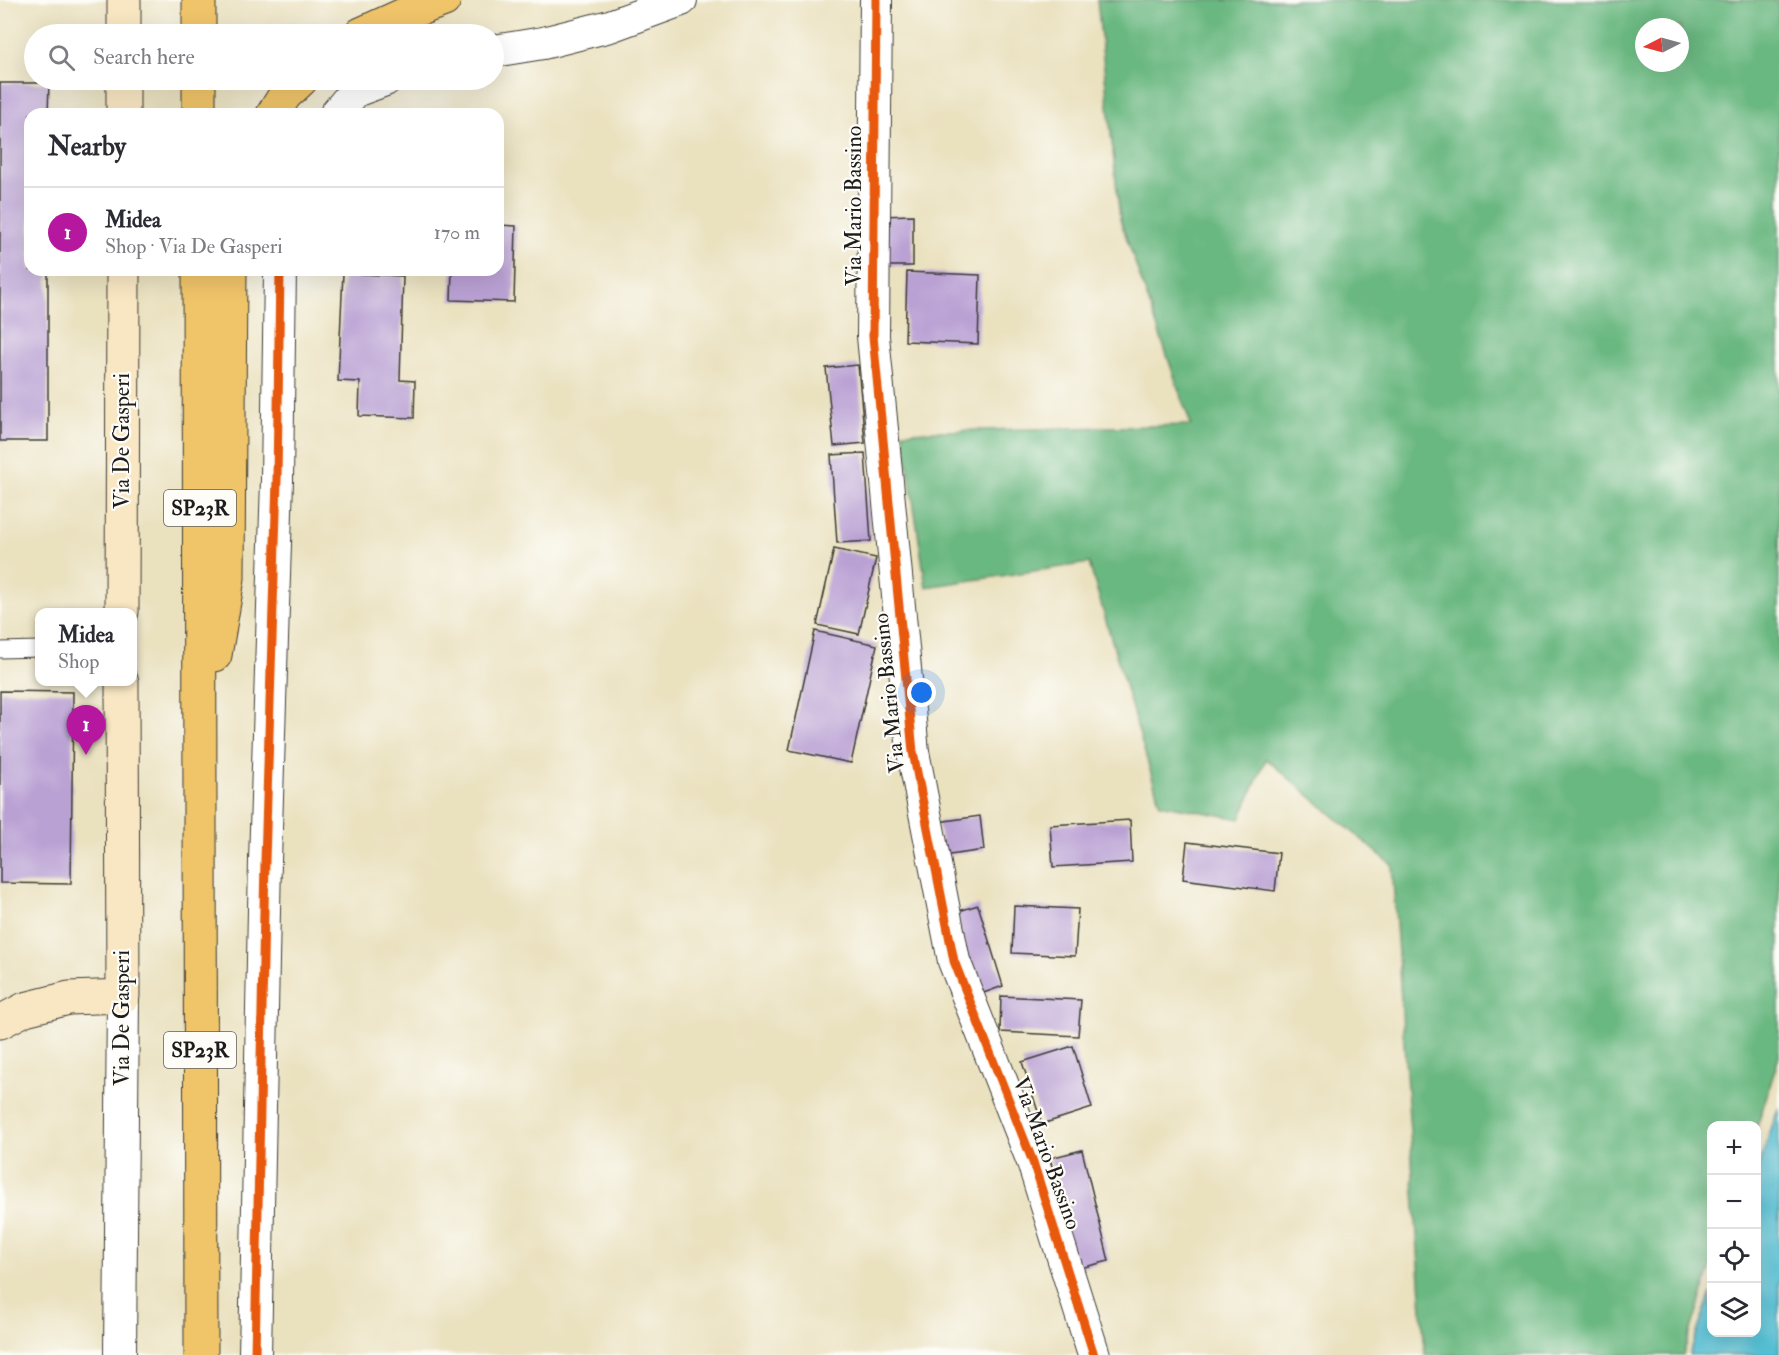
<!DOCTYPE html>
<meta charset="utf-8">
<style>
:root{--surface:#fff;--page:#f7f7f7;--text:#2b2b33;--muted:#7c7c81;--line:#e1e1e2;--accent:#b5179e}
body{margin:0;font-family:"IM FELL Double Pica",serif;background:var(--page);color:var(--text)}
.controls{position:absolute;right:18px;bottom:18px;display:grid;overflow:hidden;border-radius:12px;box-shadow:0 6px 24px #0002}
.controls button{width:54px;height:54px;display:grid;place-items:center;padding:0;border:0;border-bottom:2px solid var(--line);background:var(--surface);color:var(--text);font:30px sans-serif}
.compass{position:absolute;left:1635px;top:18px;width:54px;height:54px;border-radius:50%;background:var(--surface);box-shadow:0 6px 24px #0002;rotate:264deg}
.you{position:absolute;left:922px;top:693px;width:21px;height:21px;margin:-15px;border:4px solid #fff;border-radius:50%;background:#1a73e8;box-shadow:0 0 0 9px #1a73e833}
.badge{display:grid;place-items:center;width:39px;height:39px;border-radius:50%;background:var(--accent);color:#fff;font-size:20px;font-weight:700}
.pin{position:absolute;translate:-50% -50px;filter:drop-shadow(0 2px 3px #0008)}
.pin::after{content:'';position:absolute;top:32px;width:21px;height:18px;background:inherit;clip-path:polygon(0 0,100% 0,50% 100%)}
.popup{position:absolute;left:35px;top:608px;width:102px;height:78px;box-sizing:border-box;display:grid;place-content:center;border-radius:12px;background:var(--surface);filter:drop-shadow(0 2px 4px #0005);font-size:20px;white-space:nowrap;color:var(--muted)}
.popup b{font-size:22px;color:var(--text)}
.popup::after{content:'';position:absolute;left:50%;top:100%;margin-left:-12px;border:12px solid transparent;border-top-color:var(--surface)}
.list{margin:0;padding:0;list-style:none}
h2{display:flex;justify-content:space-between;align-items:center;height:78px;margin:0;padding:0 24px;font-size:26px}
h2 small{font-size:20px;font-weight:400;color:var(--muted)}
.list li{display:grid;grid-template-columns:39px 1fr auto;gap:18px;align-items:center;box-sizing:border-box;height:90px;padding:0 24px;border-top:2px solid var(--line)}
.list b{display:block;font-size:22px;white-space:nowrap}
.list p{margin:0;font-size:20px;white-space:nowrap;color:var(--muted)}
.list em{font-size:20px;font-style:normal;color:var(--muted)}
.icon{flex:none;width:33px;height:33px;fill:none;stroke:currentColor;stroke-width:2;stroke-linecap:round;stroke-linejoin:round}
.map{position:relative;flex:none;width:1779px;height:1355px;overflow:hidden}
.search{position:absolute;background:var(--surface);box-shadow:0 6px 24px #0002;left:24px;top:24px;width:480px;height:66px;display:flex;align-items:center;gap:15px;box-sizing:border-box;padding:0 21px;border-radius:33px;color:var(--muted);font-size:22px}
.panel{position:absolute;background:var(--surface);box-shadow:0 6px 24px #0002;left:24px;top:108px;width:480px;height:168px;border-radius:18px}
.map>svg:first-child{display:block}
.forest{fill:#6bb881;stroke:#446a4e;stroke-width:1.5;fill-rule:evenodd}
.water{fill:#57c0d4;stroke:#3a6e78;stroke-width:1.5}
.building{fill:#baa1d4}
.lines{fill:none;stroke-linecap:round;stroke-linejoin:round}
.lane-casing{stroke:#3b3a34;stroke-width:17}
.street-casing{stroke:#3b3a34;stroke-width:34}
.secondary-casing{stroke:#3b3a34;stroke-width:35}
.primary-casing{stroke:#3b3a34;stroke-width:35}
.lane{stroke:#fff;stroke-width:15}
.street{stroke:#fff;stroke-width:32}
.secondary{stroke:#f9e7c3;stroke-width:33}
.primary{stroke:#f0c469;stroke-width:33}
.cycleway-casing{stroke:#fdfcf7;stroke-width:13}
.cycleway{stroke:#e8590c;stroke-width:9}
.labels{text-anchor:middle;dominant-baseline:central;stroke-width:4.5;stroke-linejoin:round;paint-order:stroke}
.shield{fill:#fdfcf7;stroke:#605f5e;stroke-width:1.5}
.shield-label{font-size:21px;font-weight:bold;fill:#1c1c1c}
.street-label{font-size:22px;fill:#1c1c1c;stroke:#fdfcf7}
</style>
<div class="map">
<svg width="1779" height="1355" viewBox="0 0 1779 1355">
<rect width="100%" height="100%" fill="#fdfcf7"/>
<filter id="ink" filterUnits="userSpaceOnUse"><feTurbulence type="fractalNoise" baseFrequency=".0167" numOctaves="2"/><feDisplacementMap in="SourceGraphic" scale="12" xChannelSelector="R" yChannelSelector="G"/><feConvolveMatrix kernelMatrix="1 2 1 2 8 2 1 2 1" color-interpolation-filters="sRGB"/></filter>
<filter id="wash" filterUnits="userSpaceOnUse"><feTurbulence type="fractalNoise" baseFrequency=".008" numOctaves="4" result="noise"/><feDisplacementMap in="SourceGraphic" scale="24" xChannelSelector="R" yChannelSelector="G"/><feGaussianBlur stdDeviation="1.35" result="paint"/><feColorMatrix in="noise" values="0 0 0 0 0 0 0 0 0 0 0 0 0 0 0 0 0 1.4 0 .05"/><feComposite in="paint" operator="in"/></filter>
<g filter="url(#wash)">
<rect width="100%" height="100%" fill="#eae1bf"/>
<path class="forest" d="M 1097,0 L 1779,0 L 1779,1057 L 1757,1127 L 1756,1126 L 1712,1126 L 1711,1267 L 1683,1355 L 1425,1355 L 1392,865 L 1266,759 L 1240,819 L 1160,804 L 1089,563 L 926,587 L 903,432 L 1191,425 L 1120,219 ZM 1644,27 L 1680,27 L 1680,63 L 1644,63 Z"/>
<path class="water" d="M 1779,1107 L 1779,1355 L 1689,1355 L 1711,1293 L 1712,1332 L 1756,1332 L 1757,1169 Z"/>
<g id="blocks">
<path class="building" d="M 0,83 L 49,83 L 48,114 L 30,114 L 30,270 L 48,270 L 48,441 L 0,441 Z
M 913,215 L 913,266 L 881,266 L 881,216 Z
M 498,225 L 516,226 L 514,302 L 451,300 L 452,270 L 498,270 Z
M 907,272 L 980,275 L 978,344 L 905,341 Z
M 343,273 L 403,276 L 400,380 L 415,381 L 414,418 L 359,416 L 360,382 L 338,381 Z
M 858,365 L 865,443 L 834,446 L 826,368 Z
M 865,453 L 871,541 L 837,543 L 831,455 Z
M 834,549 L 876,558 L 859,634 L 817,625 Z
M 815,631 L 877,645 L 851,763 L 789,750 Z
M 0,691 L 73,692 L 71,884 L 0,883 Z
M 980,816 L 984,850 L 943,856 L 938,822 Z
M 1130,820 L 1132,862 L 1053,867 L 1050,825 Z
M 1187,842 L 1279,853 L 1275,891 L 1183,879 Z
M 978,905 L 1003,986 L 978,995 L 953,913 Z
M 1014,906 L 1078,909 L 1075,956 L 1012,953 Z
M 1001,996 L 1081,1000 L 1078,1036 L 1000,1032 Z
M 1073,1046 L 1092,1108 L 1042,1124 L 1022,1062 Z
M 1082,1150 L 1109,1261 L 1076,1269 L 1050,1158 Z"/>
</g>
</g>
<g filter="url(#ink)">
<use href="#blocks" fill-opacity="0" stroke="#3b3a34" stroke-width="1.5"/>
<g class="lines">
<g class="lane-casing">
<path id="lane" d="M 0,650 L 40,649"/>
</g>
<g class="street-casing">
<path id="street" d="M 876,0 L 873,336 L 913,752 L 954,961 L 1033,1162 L 1094,1355
M 494,51 L 543,43 L 610,26 L 681,0
M 336,114 L 355,91 L 385,80
M 120,1355 L 123,996
M 255,1355 L 265,861 L 277,480 L 280,270"/>
</g>
<g class="secondary-casing">
<path id="secondary" d="M 124,34 L 124,0
M 123,114 L 123,80
M 122,612 L 123,270
M 0,1022 L 25,1009 L 69,998 L 123,996 L 122,682"/>
</g>
<g class="primary-casing">
<path id="primary" d="M 199,0 L 199,34
M 361,34 L 403,15 L 444,0
M 199,80 L 199,114
M 273,114 L 285,95 L 301,80
M 199,270 L 201,1355
M 215,655 L 228,578 L 230,270"/>
</g>
<use href="#lane" class="lane"/>
<use href="#street" class="street"/>
<use href="#secondary" class="secondary"/>
<use href="#primary" class="primary"/>
<g class="cycleway-casing">
<path id="cycleway" d="M 876,0 L 873,336 L 913,752 L 954,961 L 1033,1162 L 1094,1355
M 255,1355 L 265,861 L 277,480 L 280,270"/>
</g>
<use href="#cycleway" class="cycleway"/>
</g>
</g>
<g class="labels">
<g class="shield">
<rect x="164" y="490" width="72" height="36" rx="4.5"/>
<rect x="164" y="1032" width="72" height="36" rx="4.5"/>
</g>
<g class="shield-label">
<text x="200" y="508">SP23R</text>
<text x="200" y="1050">SP23R</text>
</g>
<g class="street-label">
<text transform="translate(854 206) rotate(-90)">Via Mario Bassino</text>
<text transform="translate(122 441) rotate(-90)">Via De Gasperi</text>
<text transform="translate(889 693) rotate(-96)">Via Mario Bassino</text>
<text transform="translate(122 1018) rotate(-90)">Via De Gasperi</text>
<text transform="translate(1047 1153) rotate(70)">Via Mario Bassino</text>
</g>
</g>
</svg>
<div class="controls">
<button>+</button>
<button>−</button>
<button><svg class="icon" aria-label="locate" viewBox="0 0 24 24"><circle cx="12" cy="12" r="6"/><path d="M12 2v4M12 18v4M2 12h4M18 12h4"/></svg></button>
<button><svg class="icon" aria-label="layers" viewBox="0 0 24 24"><path d="M12 4l9 5-9 5-9-5zM3 14l9 5 9-5"/></svg></button>
</div>
<svg class="compass" viewBox="-18 -18 36 36"><path d="M0-13l5 13h-10z" fill="#e53935"/><path d="M0 13l5-13h-10z" fill="#7c7c81"/></svg>
<div class="you"></div>
<div class="pin badge" style="left:86px;top:755px">1</div>
<div class="popup"><b>Midea</b>Shop</div>
<div class="search"><svg class="icon" aria-label="search" viewBox="0 0 24 24"><circle cx="10" cy="10" r="6"/><path d="M15 15l6 6"/></svg>Search here</div>
<section class="panel">
<h2>Nearby<small></small></h2>
<ul class="list">
<li><span class="badge">1</span><div><b>Midea</b><p>Shop · Via De Gasperi</p></div><em>170 m</em></li>
</ul>
</section>
</div>
